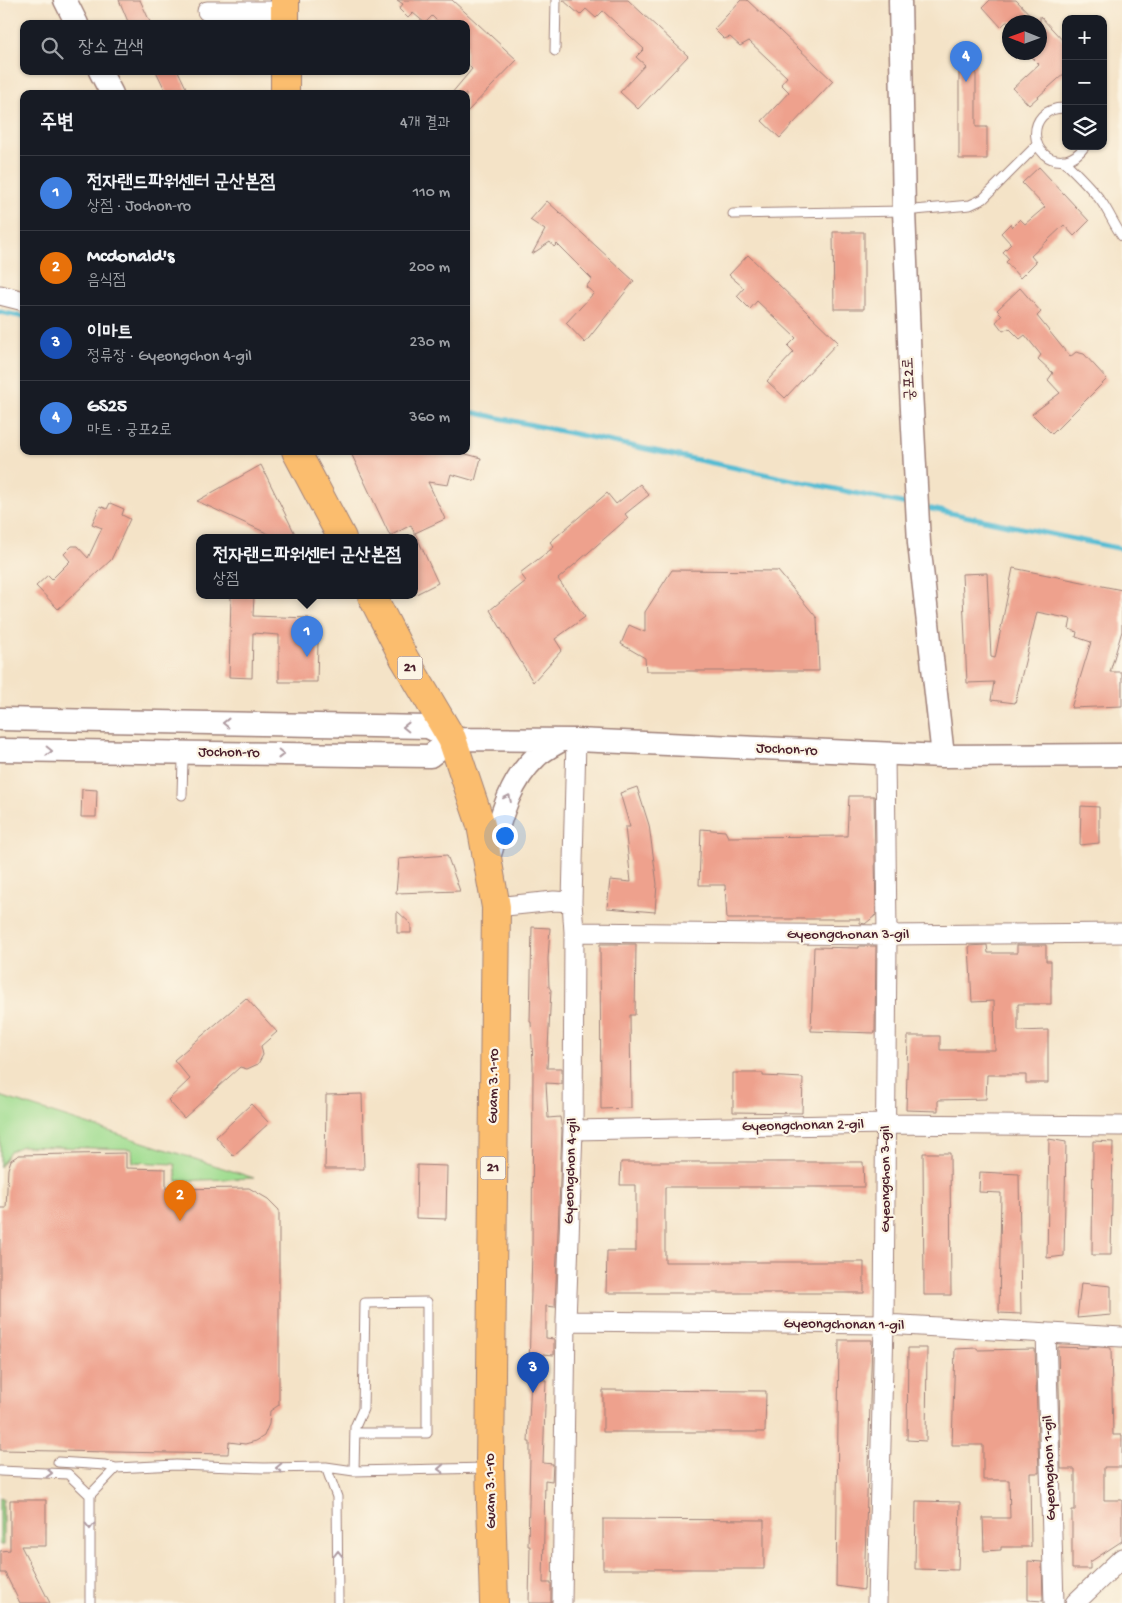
<!DOCTYPE html>
<html lang="ko">
<meta charset="utf-8">
<style>
:root{--surface:#171b24;--page:#20242c;--text:#f1f3f6;--muted:#9ea1a6;--line:#363941;--accent:#7c3aed}
body{margin:0;font-family:"Gochi Hand","Poor Story",sans-serif;background:var(--page);color:var(--text)}
.controls{position:absolute;right:15px;top:15px;display:grid;overflow:hidden;border-radius:10px;box-shadow:0 1px 4px #0004}
.controls button{width:45px;height:45px;display:grid;place-items:center;padding:0;border:0;border-bottom:1px solid var(--line);background:var(--surface);color:var(--text);font:25px sans-serif}
.compass{position:absolute;left:1002px;top:15px;width:45px;height:45px;border-radius:50%;background:var(--surface);box-shadow:0 1px 4px #0004;rotate:271deg}
.you{position:absolute;left:504px;top:835px;width:18px;height:18px;margin:-12px;border:4px solid #fff;border-radius:50%;background:#1a73e8;box-shadow:0 0 0 8px #1a73e833}
.badge{display:grid;place-items:center;width:32px;height:32px;border-radius:50%;background:var(--accent);color:#fff;font-size:16px;font-weight:700}
.pin{position:absolute;translate:-50% -41px;filter:drop-shadow(0 1px 2px #0008)}
.pin::after{content:'';position:absolute;top:26px;width:18px;height:15px;background:inherit;clip-path:polygon(0 0,100% 0,50% 100%)}
.popup{position:absolute;left:196px;top:534px;width:222px;height:65px;box-sizing:border-box;display:grid;place-content:center;border-radius:10px;background:var(--surface);filter:drop-shadow(0 1px 4px #0005);font-size:16px;white-space:nowrap;color:var(--muted)}
.popup b{font-size:19px;color:var(--text)}
.popup::after{content:'';position:absolute;left:50%;top:100%;margin-left:-10px;border:10px solid transparent;border-top-color:var(--surface)}
.list{margin:0;padding:0;list-style:none}
h2{display:flex;justify-content:space-between;align-items:center;height:65px;margin:0;padding:0 20px;font-size:21px}
h2 small{font-size:16px;font-weight:400;color:var(--muted)}
.list li{display:grid;grid-template-columns:32px 1fr auto;gap:15px;align-items:center;box-sizing:border-box;height:75px;padding:0 20px;border-top:1px solid var(--line)}
.list b{display:block;font-size:19px;white-space:nowrap}
.list p{margin:0;font-size:16px;white-space:nowrap;color:var(--muted)}
.list em{font-size:16px;font-style:normal;color:var(--muted)}
.icon{flex:none;width:28px;height:28px;fill:none;stroke:currentColor;stroke-width:2;stroke-linecap:round;stroke-linejoin:round}
.map{position:relative;flex:none;width:1122px;height:1603px;overflow:hidden}
.search{position:absolute;background:var(--surface);box-shadow:0 1px 4px #0004;left:20px;top:20px;width:450px;height:55px;display:flex;align-items:center;gap:12px;box-sizing:border-box;padding:0 18px;border-radius:10px;color:var(--muted);font-size:19px}
.panel{position:absolute;background:var(--surface);box-shadow:0 1px 4px #0004;left:20px;top:90px;width:450px;height:365px;border-radius:10px}
.map>svg:first-child{display:block}
.green{fill:#a0dd91;stroke:#757e5e}
.lines{fill:none;stroke-linecap:round;stroke-linejoin:round}
.stream{stroke:#55bcd3;stroke-width:5}
.building{fill:#eea18d}
.service-casing{stroke:#9f8179;stroke-width:11}
.minor-casing{stroke:#9f8179;stroke-width:21}
.tertiary-casing{stroke:#9f8179;stroke-width:25}
.primary-casing{stroke:#9f8179;stroke-width:30}
.service{stroke:#fff;stroke-width:9}
.minor{stroke:#fff;stroke-width:19}
.tertiary{stroke:#fff;stroke-width:22}
.primary{stroke:#fbbd6e;stroke-width:28}
.oneway{stroke:#ae9aa0}
.labels{text-anchor:middle;dominant-baseline:central;stroke-width:4.5;stroke-linejoin:round;paint-order:stroke}
.shield{fill:#fcf5e5;stroke:#7f5f63;stroke-width:1}
.shield-label{font-size:14px;font-weight:bold;fill:#4a1f2b}
.street-label{font-size:15px;fill:#4a1f2b;stroke:#fcf5e5}
</style>
<div class="map">
<svg width="1122" height="1603" viewBox="0 0 1122 1603">
<rect width="100%" height="100%" fill="#fcf5e5"/>
<filter id="ink" filterUnits="userSpaceOnUse"><feTurbulence type="fractalNoise" baseFrequency=".02" numOctaves="2"/><feDisplacementMap in="SourceGraphic" scale="10" xChannelSelector="R" yChannelSelector="G"/><feConvolveMatrix kernelMatrix="1 2 1 2 8 2 1 2 1" color-interpolation-filters="sRGB"/></filter>
<filter id="wash" filterUnits="userSpaceOnUse"><feTurbulence type="fractalNoise" baseFrequency=".0096" numOctaves="4" result="noise"/><feDisplacementMap in="SourceGraphic" scale="20" xChannelSelector="R" yChannelSelector="G"/><feGaussianBlur stdDeviation="1.12" result="paint"/><feColorMatrix in="noise" values="0 0 0 0 0 0 0 0 0 0 0 0 0 0 0 0 0 1.4 0 .05"/><feComposite in="paint" operator="in"/></filter>
<g filter="url(#wash)">
<rect width="100%" height="100%" fill="#f4e3c7"/>
<path class="green" d="M 0,1096 L 254,1178 L 177,1181 L 175,1164 L 133,1162 L 132,1149 L 22,1146 L 10,1151 L 0,1167 Z
M 0,1497 L 3,1498 L 3,1545 L 0,1545 Z"/>
<g class="lines">
<path class="stream" d="M 0,312 L 24,317
M 466,411 L 911,505
M 922,507 L 1122,549"/>
</g>
<g id="blocks">
<path class="building" d="M 119,0 L 140,0 L 151,24 L 129,24 Z
M 397,0 L 452,0 L 517,60 L 466,113 L 466,94 L 451,94 L 472,69 L 466,63 L 466,24 L 440,24 L 432,16 L 425,23 L 413,13 L 408,18 L 399,9 L 403,4 Z
M 563,0 L 628,0 L 688,56 L 638,109 L 620,92 L 645,65 L 636,57 L 644,49 L 603,11 L 596,18 L 586,9 L 580,15 Z
M 741,0 L 747,0 L 833,81 L 780,138 L 762,121 L 789,92 L 781,84 L 787,77 L 749,41 L 740,46 L 730,37 L 724,39 L 714,29 Z
M 990,0 L 1016,0 L 1037,22 L 1006,22 L 1001,27 L 983,7 Z
M 1040,16 L 1066,44 L 1066,72 L 1029,105 L 1013,88 L 1039,64 L 1032,57 L 1032,52 L 1040,52 Z
M 959,62 L 976,62 L 976,127 L 987,127 L 987,159 L 959,159 Z
M 156,71 L 178,71 L 189,94 L 167,94 Z
M 1039,167 L 1089,221 L 1074,236 L 1064,225 L 1031,256 L 1036,262 L 1020,278 L 1006,262 L 1009,259 L 1003,252 L 1011,244 L 1001,233 L 1010,224 L 1012,227 L 1020,219 L 1025,224 L 1045,207 L 1022,183 Z
M 547,201 L 634,281 L 585,343 L 566,323 L 594,293 L 586,287 L 592,279 L 557,244 L 554,247 L 550,242 L 532,254 L 545,230 L 530,220 Z
M 833,232 L 864,232 L 864,309 L 834,309 Z
M 748,255 L 838,342 L 785,398 L 767,381 L 794,352 L 788,346 L 796,338 L 757,301 L 750,309 L 737,296 L 744,288 L 729,275 Z
M 1020,288 L 1041,312 L 1037,316 L 1070,357 L 1076,352 L 1084,354 L 1107,379 L 1052,434 L 1032,414 L 1060,393 L 1048,380 L 1053,373 L 1038,359 L 1041,355 L 1025,335 L 1020,339 L 1009,328 L 1003,331 L 996,322 L 1002,315 L 997,310 Z
M 350,451 L 455,451 L 481,458 L 475,481 L 451,474 L 448,485 L 428,482 L 445,519 L 415,533 L 438,583 L 414,595 L 414,532 L 411,525 L 390,536 Z
M 261,465 L 297,538 L 275,538 L 273,536 L 197,501 Z
M 640,484 L 649,495 L 625,514 L 628,518 L 558,579 L 585,617 L 555,639 L 562,650 L 533,682 L 490,610 L 526,581 L 520,573 L 554,547 L 550,542 L 607,493 L 616,504 Z
M 110,503 L 124,509 L 122,515 L 130,519 L 111,560 L 58,609 L 36,586 L 48,575 L 52,579 L 70,561 L 64,554 L 72,546 L 77,546 L 88,558 L 102,528 L 92,524 L 100,506 L 107,509 Z
M 1013,568 L 1122,590 L 1122,631 L 1110,672 L 1122,672 L 1122,706 L 1071,708 L 1091,642 L 1076,637 L 1077,632 L 1069,629 L 1071,619 L 1037,612 L 1015,703 L 991,700 L 994,682 L 967,683 L 962,574 L 987,573 L 991,657 L 995,658 Z
M 672,570 L 778,571 L 817,618 L 819,671 L 646,671 L 645,658 L 621,644 L 629,625 L 645,632 L 645,612 Z
M 231,596 L 254,596 L 253,616 L 309,618 L 309,642 L 318,642 L 317,682 L 279,682 L 279,635 L 253,633 L 252,678 L 229,677 Z
M 637,787 L 649,825 L 657,884 L 655,912 L 607,908 L 610,880 L 631,882 L 625,827 L 630,827 L 620,793 Z
M 82,789 L 97,790 L 96,817 L 81,817 Z
M 849,796 L 874,796 L 876,915 L 865,924 L 860,923 L 860,919 L 727,919 L 725,885 L 699,885 L 701,829 L 725,831 L 728,837 L 847,836 Z
M 1081,806 L 1099,807 L 1099,843 L 1080,845 Z
M 447,855 L 460,891 L 396,893 L 399,859 Z
M 397,911 L 411,924 L 411,933 L 397,933 Z
M 532,927 L 550,928 L 548,959 L 549,987 L 551,990 L 547,1068 L 562,1068 L 562,1084 L 546,1083 L 548,1118 L 560,1117 L 562,1130 L 555,1307 L 546,1306 L 546,1338 L 554,1339 L 554,1355 L 543,1354 L 543,1371 L 529,1371 L 532,1250 L 533,1064 L 531,1022 L 530,1022 Z
M 600,944 L 636,944 L 635,1015 L 630,1015 L 631,1108 L 601,1109 Z
M 987,945 L 988,953 L 1017,953 L 1017,945 L 1046,945 L 1046,961 L 1051,961 L 1051,1004 L 1018,1004 L 1018,1031 L 1048,1030 L 1048,1083 L 1026,1083 L 1026,1075 L 987,1075 L 986,1099 L 938,1100 L 938,1111 L 906,1110 L 908,1036 L 940,1036 L 940,1050 L 995,1050 L 994,1001 L 972,1002 L 969,946 Z
M 859,946 L 876,946 L 875,1033 L 811,1031 L 814,947 L 859,948 Z
M 246,998 L 277,1032 L 261,1046 L 263,1055 L 258,1064 L 247,1069 L 240,1067 L 184,1118 L 168,1100 L 190,1079 L 174,1060 Z
M 733,1073 L 763,1073 L 763,1076 L 803,1078 L 802,1113 L 733,1112 Z
M 362,1094 L 364,1169 L 325,1169 L 326,1095 Z
M 251,1104 L 269,1123 L 233,1156 L 216,1137 Z
M 1049,1139 L 1066,1142 L 1064,1256 L 1047,1258 Z
M 1093,1141 L 1113,1142 L 1111,1255 L 1092,1255 Z
M 126,1153 L 126,1168 L 166,1169 L 166,1189 L 249,1188 L 268,1199 L 279,1210 L 279,1405 L 270,1411 L 269,1424 L 264,1436 L 256,1441 L 245,1444 L 229,1442 L 228,1454 L 0,1450 L 0,1208 L 6,1208 L 8,1169 L 11,1160 L 19,1155 Z
M 923,1153 L 950,1153 L 951,1295 L 924,1295 Z
M 621,1162 L 863,1162 L 864,1187 L 665,1187 L 665,1262 L 864,1262 L 864,1293 L 606,1293 L 607,1251 L 636,1251 L 636,1185 L 620,1185 Z
M 417,1165 L 447,1166 L 446,1219 L 416,1218 Z
M 980,1172 L 1019,1174 L 1021,1314 L 999,1313 L 1001,1193 L 979,1192 Z
M 1081,1283 L 1111,1286 L 1111,1315 L 1077,1318 Z
M 839,1340 L 872,1340 L 864,1590 L 836,1586 Z
M 1088,1346 L 1111,1348 L 1113,1435 L 1122,1435 L 1122,1467 L 1104,1467 L 1104,1500 L 1122,1500 L 1122,1541 L 1090,1562 L 1090,1569 L 1072,1569 L 1072,1511 L 1075,1511 L 1075,1469 L 1061,1469 L 1058,1347 L 1088,1348 Z
M 908,1348 L 927,1348 L 926,1441 L 907,1440 Z
M 977,1348 L 977,1350 L 1035,1349 L 1039,1473 L 1030,1473 L 1031,1547 L 1001,1547 L 1001,1550 L 984,1551 L 983,1518 L 1010,1518 L 1009,1480 L 983,1480 L 983,1445 L 952,1445 L 955,1349 Z
M 531,1379 L 546,1380 L 543,1463 L 553,1464 L 552,1481 L 545,1480 L 543,1583 L 551,1583 L 551,1603 L 529,1603 L 530,1546 L 528,1546 L 530,1458 L 530,1442 L 528,1442 Z
M 603,1390 L 766,1391 L 765,1432 L 603,1432 Z
M 10,1500 L 46,1500 L 46,1546 L 21,1546 L 50,1603 L 20,1603 L 5,1573 L 0,1573 L 0,1551 L 10,1550 Z
M 916,1501 L 960,1502 L 958,1570 L 915,1569 Z
M 603,1519 L 764,1520 L 764,1569 L 603,1569 Z
M 1028,1561 L 1042,1562 L 1043,1601 L 1028,1600 Z"/>
</g>
</g>
<g filter="url(#ink)">
<use href="#blocks" fill-opacity="0" stroke="#9f8179" stroke-width="1"/>
<g class="lines">
<g class="service-casing">
<path id="service" d="M 555,51 L 556,0
M 1066,108 C 1022,106 1029,166 1066,160 C 1074,158 1080,153 1085,146
M 1063,160 C 1076,173 1090,186 1101,201 C 1109,212 1114,225 1122,236
M 733,214 L 904,211 L 970,205 L 983,199 L 1037,145
M 182,795 L 183,760 L 187,755
M 58,1462 L 105,1465 L 116,1468
M 326,1467 L 337,1497 L 338,1603
M 0,1471 L 68,1474 L 90,1495
M 354,1471 L 355,1427 L 363,1409 L 365,1303 L 427,1302 L 427,1433 L 355,1433
M 90,1603 L 90,1495 L 116,1468 L 176,1465 L 264,1468 L 326,1467 L 354,1471 L 487,1468"/>
</g>
<g class="minor-casing">
<path id="minor" d="M 207,11 L 285,11
M 0,295 L 24,301
M 496,907 L 554,901 L 572,902
M 574,932 L 887,935 L 1122,933
M 573,1130 L 886,1124 L 1122,1126
M 566,1321 L 884,1324 L 1122,1337
M 1046,1333 L 1054,1603
M 562,1603 L 566,1321 L 573,1130 L 574,932 L 572,902 L 576,740
M 877,1603 L 884,1324 L 887,935 L 885,755
M 1075,1603 L 1122,1558"/>
</g>
<g class="tertiary-casing">
<path id="tertiary" d="M 65,0 L 77,24
M 900,0 L 904,211 L 911,390 L 919,543 L 943,756
M 100,71 L 112,94
M 0,719 L 428,727 L 452,739 L 576,740 L 943,756 L 1122,755
M 0,750 L 430,756 L 452,739
M 488,861 C 499,825 507,784 536,757 C 543,750 553,745 562,740"/>
</g>
<g class="primary-casing">
<path id="primary" d="M 285,24 L 285,0
M 285,94 L 285,71
M 296,451 L 342,538
M 372,596 L 404,658 L 452,739 L 481,825 L 496,907 L 490,1467 L 494,1603"/>
</g>
<use href="#service" class="service"/>
<use href="#minor" class="minor"/>
<use href="#tertiary" class="tertiary"/>
<use href="#primary" class="primary"/>
</g>
<defs><path id="oneway-chevron" d="M-2-3.5L2.5 0L-2 3.5" fill="none" stroke-width="1.6" stroke-linecap="round" stroke-linejoin="round" transform="scale(1.25)"/></defs>
<g class="oneway">
<use href="#oneway-chevron" transform="translate(226 723) rotate(-179)"/>
<use href="#oneway-chevron" transform="translate(406 727) rotate(-179)"/>
<use href="#oneway-chevron" transform="translate(49 751) rotate(1)"/>
<use href="#oneway-chevron" transform="translate(281 754) rotate(1)"/>
<use href="#oneway-chevron" transform="translate(508 798) rotate(-64)"/>
<use href="#oneway-chevron" transform="translate(279 1468) rotate(179)"/>
<use href="#oneway-chevron" transform="translate(441 1469) rotate(178)"/>
<use href="#oneway-chevron" transform="translate(49 1473) rotate(2)"/>
<use href="#oneway-chevron" transform="translate(90 1526) rotate(90)"/>
<use href="#oneway-chevron" transform="translate(338 1554) rotate(-90)"/>
</g>
</g>
<g class="labels">
<g class="shield">
<rect x="397.5" y="656.5" width="25" height="23" rx="4"/>
<rect x="480.5" y="1156.5" width="25" height="23" rx="4"/>
</g>
<g class="shield-label">
<text x="410" y="668">21</text>
<text x="493" y="1168">21</text>
</g>
<g class="street-label">
<text transform="translate(910 379) rotate(-93)">궁포2로</text>
<text transform="translate(787 750) rotate(3)">Jochon-ro</text>
<text transform="translate(229 753) rotate(1)">Jochon-ro</text>
<text x="848" y="935">Gyeongchonan 3-gil</text>
<text transform="translate(494 1086) rotate(-89)">Guam 3.1-ro</text>
<text transform="translate(803 1126) rotate(-1)">Gyeongchonan 2-gil</text>
<text transform="translate(571 1171) rotate(-88)">Gyeongchon 4-gil</text>
<text transform="translate(886 1179) rotate(-90)">Gyeongchon 3-gil</text>
<text transform="translate(844 1325) rotate(1)">Gyeongchonan 1-gil</text>
<text transform="translate(1050 1468) rotate(-92)">Gyeongchon 1-gil</text>
<text transform="translate(491 1491) rotate(-91)">Guam 3.1-ro</text>
</g>
</g>
</svg>
<div class="controls">
<button>+</button>
<button>−</button>
<button><svg class="icon" aria-label="layers" viewBox="0 0 24 24"><path d="M12 4l9 5-9 5-9-5zM3 14l9 5 9-5"/></svg></button>
</div>
<svg class="compass" viewBox="-18 -18 36 36"><path d="M0-13l5 13h-10z" fill="#e53935"/><path d="M0 13l5-13h-10z" fill="#9ea1a6"/></svg>
<div class="you"></div>
<div class="pin badge" style="left:307px;top:657px;background:#3f7fe0">1</div>
<div class="popup"><b>전자랜드파워센터 군산본점</b>상점</div>
<div class="pin badge" style="left:180px;top:1221px;background:#e8710a">2</div>
<div class="pin badge" style="left:533px;top:1393px;background:#1a4fb4">3</div>
<div class="pin badge" style="left:966px;top:82px;background:#3f7fe0">4</div>
<div class="search"><svg class="icon" aria-label="search" viewBox="0 0 24 24"><circle cx="10" cy="10" r="6"/><path d="M15 15l6 6"/></svg>장소 검색</div>
<section class="panel">
<h2>주변<small>4개 결과</small></h2>
<ul class="list">
<li><span class="badge" style="background:#3f7fe0">1</span><div><b>전자랜드파워센터 군산본점</b><p>상점 · Jochon-ro</p></div><em>110 m</em></li>
<li><span class="badge" style="background:#e8710a">2</span><div><b>Mcdonald's</b><p>음식점</p></div><em>200 m</em></li>
<li><span class="badge" style="background:#1a4fb4">3</span><div><b>이마트</b><p>정류장 · Gyeongchon 4-gil</p></div><em>230 m</em></li>
<li><span class="badge" style="background:#3f7fe0">4</span><div><b>GS25</b><p>마트 · 궁포2로</p></div><em>360 m</em></li>
</ul>
</section>
</div>
